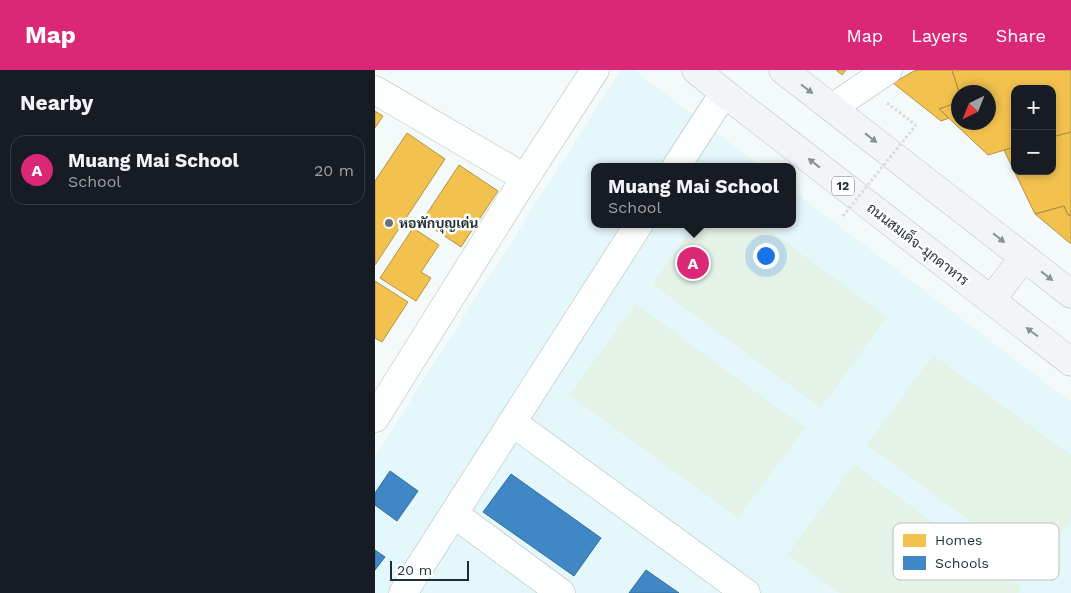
<!DOCTYPE html>
<meta charset="utf-8">
<style>
:root{--surface:#171b24;--page:#20242c;--text:#f1f3f6;--muted:#9ea1a6;--line:#363941;--accent:#db2777}
body{margin:0;font-family:"Work Sans",Sarabun,sans-serif;background:var(--page);color:var(--text)}
.controls{position:absolute;right:15px;top:15px;display:grid;overflow:hidden;border-radius:10px;box-shadow:0 2px 8px #0003}
.controls button{width:45px;height:45px;display:grid;place-items:center;padding:0;border:0;border-bottom:1px solid var(--line);background:var(--surface);color:var(--text);font:25px sans-serif}
.compass{position:absolute;left:576px;top:15px;width:45px;height:45px;border-radius:50%;background:var(--surface);box-shadow:0 2px 8px #0003;rotate:223deg}
.scale{position:absolute;left:15px;bottom:12px;width:79px;box-sizing:border-box;padding-left:5px;border:2px solid #1d2e31;border-top:0;font-size:14px;line-height:18px;white-space:nowrap;color:#1d2e31;-webkit-text-stroke:4px #fff;paint-order:stroke}
.you{position:absolute;left:390px;top:185px;width:18px;height:18px;margin:-12px;border:4px solid #fff;border-radius:50%;background:#1a73e8;box-shadow:0 0 0 8px #1a73e833}
.badge{display:grid;place-items:center;width:32px;height:32px;border-radius:50%;background:var(--accent);color:#fff;font-size:16px;font-weight:700}
.pin{position:absolute;translate:-50% -50%;border:2px solid #fff;box-shadow:0 1px 5px #0006}
.popup{position:absolute;left:216px;top:93px;width:205px;height:65px;box-sizing:border-box;display:grid;place-content:center;border-radius:10px;background:var(--surface);filter:drop-shadow(0 1px 4px #0005);font-size:16px;white-space:nowrap;color:var(--muted)}
.popup b{font-size:19px;color:var(--text)}
.popup::after{content:'';position:absolute;left:50%;top:100%;margin-left:-10px;border:10px solid transparent;border-top-color:var(--surface)}
.list{margin:0;padding:0;list-style:none}
h2{display:flex;justify-content:space-between;align-items:center;height:65px;margin:0;padding:0 20px;font-size:21px}
h2 small{font-size:16px;font-weight:400;color:var(--muted)}
.list li{display:grid;grid-template-columns:32px 1fr auto;gap:15px;align-items:center;box-sizing:border-box;height:70px;margin:0 10px 10px;padding:0 10px;border:1px solid var(--line);border-radius:15px}
.list b{display:block;font-size:19px;white-space:nowrap}
.list p{margin:0;font-size:16px;white-space:nowrap;color:var(--muted)}
.list em{font-size:16px;font-style:normal;color:var(--muted)}
.map{position:relative;flex:none;width:696px;height:523px;overflow:hidden}
header{display:flex;align-items:center;gap:30px;box-sizing:border-box;height:70px;padding:0 25px;background:var(--accent);color:#fff}
header strong{font-size:24px}
nav{display:flex;gap:28px;margin-inline-start:auto;font-size:18px}
main{display:flex}
aside{flex:1;background:var(--surface)}
.map>svg:first-child{display:block}
.built{fill:#e4f7fb}
.green{fill:#e5f2e7}
.homes{fill:#f2c14e;stroke:#b29545}
.schools{fill:#3f88c5;stroke:#356d99}
.lines{fill:none;stroke-linecap:round;stroke-linejoin:round}
.minor-casing{stroke:#b0babc;stroke-width:29}
.major-casing{stroke:#b9c2c8;stroke-width:29}
.path{stroke:#d9dbdb;stroke-width:3;stroke-dasharray:2.5 2.5;stroke-linecap:butt}
.minor{stroke:#fdfefe;stroke-width:28}
.major{stroke:#f1f5f7;stroke-width:28}
.path-bridge{stroke:#d9dbdb;stroke-width:3;stroke-dasharray:2.5 2.5;stroke-linecap:butt}
.oneway{fill:#879294}
.poi-dot{fill:#687577;stroke:#fff;stroke-width:2}
.labels{text-anchor:middle;dominant-baseline:central;stroke-width:5;stroke-linejoin:round;paint-order:stroke}
.shield{fill:#fff;stroke:#616d6f;stroke-width:1}
.shield-label{font-size:12px;font-weight:bold;fill:#1d2e31}
.poi-label{font-size:14px;font-weight:bold;fill:#1d2e31;stroke:#fff;text-anchor:start}
.street-label{font-size:14px;fill:#1d2e31;stroke:#fff}
.key{fill:#fff;stroke:#bbc0c1;stroke-width:1}
.key-label{font-size:14px;fill:#1d2e31}
</style>
<header>
<strong>Map</strong>
<nav><a>Map</a><a>Layers</a><a>Share</a></nav>
</header>
<main>
<aside>
<h2>Nearby<small></small></h2>
<ul class="list">
<li><span class="badge">A</span><div><b>Muang Mai School</b><p>School</p></div><em>20 m</em></li>
</ul>
</aside>
<div class="map">
<svg width="696" height="523" viewBox="0 0 696 523">
<rect width="100%" height="100%" fill="#f4f9fa"/>
<path class="built" d="M 246,0 L 259,0 L 387,97 L 219,97 L 219,154 L 417,154 L 417,120 L 696,332 L 696,523 L 0,523 L 0,386 Z"/>
<path class="green" d="M 321,154 L 386,154 L 512,247 L 446,338 L 277,214 Z
M 261,234 L 430,358 L 363,448 L 194,325 Z
M 558,285 L 696,385 L 696,451 L 660,499 L 492,375 Z
M 479,394 L 647,518 L 643,523 L 464,523 L 412,485 Z"/>
<path class="homes" d="M 461,0 L 471,0 L 467,5 Z
M 544,0 L 577,0 L 584,22 L 584,32 L 564,39 L 574,48 L 566,51 L 518,13 L 539,1 Z
M 577,0 L 696,0 L 696,62 L 677,67 L 677,19 L 640,19 L 640,77 L 613,85 L 564,39 L 584,32 L 584,52 L 614,52 L 614,22 L 584,22 Z
M 0,41 L 8,46 L 0,58 Z
M 696,62 L 696,145 L 693,145 L 689,136 L 660,144 L 629,80 L 640,77 L 640,101 L 677,101 L 677,67 Z
M 32,63 L 70,89 L 0,195 L 0,111 Z
M 84,95 L 123,121 L 86,177 L 47,151 Z
M 689,136 L 693,145 L 696,145 L 696,174 L 660,144 Z
M 38,158 L 64,175 L 46,202 L 56,208 L 41,231 L 5,208 Z
M 0,211 L 33,232 L 7,272 L 0,268 Z"/>
<path class="schools" d="M 15,401 L 43,421 L 22,451 L 0,435 L 0,423 Z
M 136,404 L 226,468 L 199,506 L 108,442 Z
M 0,480 L 10,487 L 0,500 Z
M 271,500 L 304,523 L 254,523 Z"/>
<g class="lines">
<g class="minor-casing">
<path id="minor" d="M 0,20 L 150,108
M 457,38 L 513,0
M 301,97 L 349,23
M 0,348 L 150,108 L 220,0
M 137,352 L 371,523
M 79,444 L 186,523
M 28,523 L 264,154"/>
</g>
<g class="major-casing">
<path id="major" d="M 321,0 L 349,23 L 696,292
M 408,0 L 696,224
M 616,230 L 649,187"/>
</g>
<path class="path" d="M 512,33 L 541,55"/>
<use href="#minor" class="minor"/>
<use href="#major" class="major"/>
<path class="path-bridge" d="M 468,146 L 541,55"/>
</g>
<defs><path id="oneway-solid" d="M-6-.8H1V-3.2L6.5 0L1 3.2V.8H-6Z" transform="scale(1.25)"/></defs>
<g class="oneway">
<use href="#oneway-solid" transform="translate(432 19) rotate(37)"/>
<use href="#oneway-solid" transform="translate(496 68) rotate(38)"/>
<use href="#oneway-solid" transform="translate(439 93) rotate(-142)"/>
<use href="#oneway-solid" transform="translate(624 168) rotate(38)"/>
<use href="#oneway-solid" transform="translate(672 206) rotate(38)"/>
<use href="#oneway-solid" transform="translate(657 262) rotate(-143)"/>
</g>
<circle class="poi-dot" cx="14" cy="153" r="5"/>
<g class="labels">
<rect class="shield" x="457" y="106.5" width="22" height="19" rx="4"/>
<g class="shield-label">
<text x="468" y="116">12</text>
</g>
<g class="poi-label">
<text x="24" y="153">หอพักบุญเด่น</text>
</g>
<g class="street-label">
<text transform="translate(543 174) rotate(38)">ถนนสมเด็จ-มุกดาหาร</text>
</g>
</g>
<rect x="518" y="453" width="166" height="57" rx="8" class="key"/>
<rect x="528" y="464" width="23" height="13" fill="#f2c14e"/>
<rect x="528" y="486" width="23" height="14" fill="#3f88c5"/>
<g class="key-label">
<text x="560" y="475">Homes</text>
<text x="560" y="498">Schools</text>
</g>
</svg>
<div class="controls">
<button>+</button>
<button>−</button>
</div>
<svg class="compass" viewBox="-18 -18 36 36"><path d="M0-13l5 13h-10z" fill="#e53935"/><path d="M0 13l5-13h-10z" fill="#9ea1a6"/></svg>
<div class="scale">20 m</div>
<div class="you"></div>
<div class="pin badge" style="left:318px;top:193px">A</div>
<div class="popup"><b>Muang Mai School</b>School</div>
</div>
</main>
